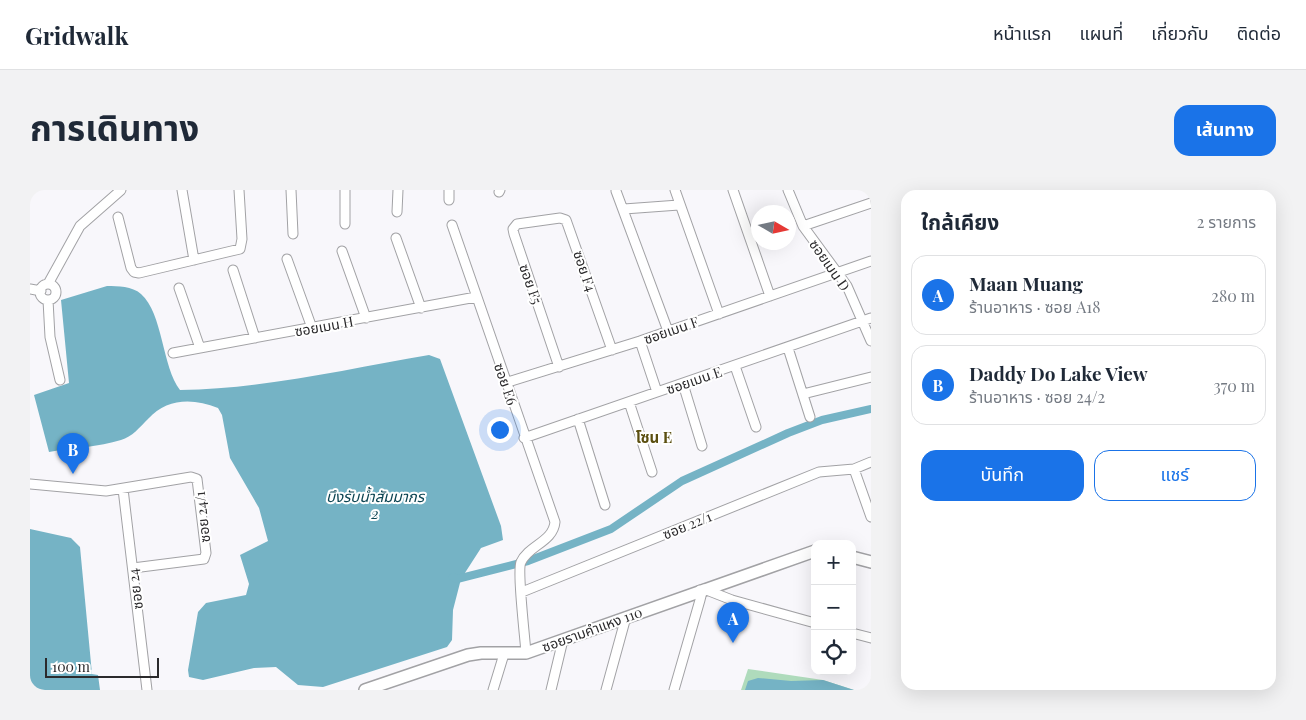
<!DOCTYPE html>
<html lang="th">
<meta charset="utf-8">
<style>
:root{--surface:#fff;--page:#f2f2f3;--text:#1f2937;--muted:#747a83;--line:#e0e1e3;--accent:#1a73e8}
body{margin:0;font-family:"Playfair Display","Noto Sans Thai",serif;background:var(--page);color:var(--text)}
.controls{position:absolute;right:15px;bottom:15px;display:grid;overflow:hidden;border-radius:10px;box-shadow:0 5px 20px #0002}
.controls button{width:45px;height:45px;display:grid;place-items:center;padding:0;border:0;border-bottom:1px solid var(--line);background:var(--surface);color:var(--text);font:25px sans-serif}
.compass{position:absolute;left:721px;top:15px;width:45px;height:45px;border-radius:50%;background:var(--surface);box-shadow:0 5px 20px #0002;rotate:99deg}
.scale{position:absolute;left:15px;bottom:12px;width:114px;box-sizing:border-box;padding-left:5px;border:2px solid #2b2a2c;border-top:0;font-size:14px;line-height:18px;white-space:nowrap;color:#2b2a2c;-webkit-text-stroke:4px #fff;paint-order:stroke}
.you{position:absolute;left:469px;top:239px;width:18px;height:18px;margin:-12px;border:4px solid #fff;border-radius:50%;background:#1a73e8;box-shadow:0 0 0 8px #1a73e833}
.badge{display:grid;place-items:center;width:32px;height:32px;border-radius:50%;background:var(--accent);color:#fff;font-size:16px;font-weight:700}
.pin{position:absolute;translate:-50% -41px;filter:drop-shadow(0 1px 2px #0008)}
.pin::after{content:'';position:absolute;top:26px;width:18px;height:15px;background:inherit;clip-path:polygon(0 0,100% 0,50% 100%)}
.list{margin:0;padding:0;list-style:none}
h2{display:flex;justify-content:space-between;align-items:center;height:65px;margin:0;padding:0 20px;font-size:21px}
h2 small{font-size:16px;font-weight:400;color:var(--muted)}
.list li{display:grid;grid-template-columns:32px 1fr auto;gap:15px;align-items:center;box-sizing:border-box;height:80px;margin:0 10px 10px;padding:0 10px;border:1px solid var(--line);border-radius:15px}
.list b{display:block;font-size:19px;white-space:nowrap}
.list p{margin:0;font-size:16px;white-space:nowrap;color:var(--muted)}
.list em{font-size:16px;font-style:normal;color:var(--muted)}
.actions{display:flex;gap:10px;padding:15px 20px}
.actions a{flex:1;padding:11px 0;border:1px solid var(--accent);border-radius:15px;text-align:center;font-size:18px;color:var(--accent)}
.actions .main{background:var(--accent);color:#fff}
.icon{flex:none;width:28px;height:28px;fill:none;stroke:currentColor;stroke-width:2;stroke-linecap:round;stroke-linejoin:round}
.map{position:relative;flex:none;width:841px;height:500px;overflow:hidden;border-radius:15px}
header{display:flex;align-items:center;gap:30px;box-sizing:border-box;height:70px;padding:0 25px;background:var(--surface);border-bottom:1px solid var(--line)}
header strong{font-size:24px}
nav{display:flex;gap:28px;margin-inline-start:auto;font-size:18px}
.intro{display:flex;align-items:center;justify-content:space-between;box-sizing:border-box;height:120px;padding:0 30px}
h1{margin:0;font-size:35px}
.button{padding:12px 22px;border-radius:15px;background:var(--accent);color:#fff;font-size:18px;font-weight:700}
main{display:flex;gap:30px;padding:0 30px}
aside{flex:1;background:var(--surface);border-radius:15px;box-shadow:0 5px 20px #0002}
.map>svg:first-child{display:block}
.green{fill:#afdbbc}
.water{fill:#75b3c5}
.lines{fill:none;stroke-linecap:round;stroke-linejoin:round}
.canal{stroke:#75b3c5;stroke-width:8}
.street-casing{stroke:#a2a2a5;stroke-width:11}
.secondary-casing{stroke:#a2a2a5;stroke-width:14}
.street{stroke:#fff;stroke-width:9}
.secondary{stroke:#fff;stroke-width:11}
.labels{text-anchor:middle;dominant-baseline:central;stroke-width:4;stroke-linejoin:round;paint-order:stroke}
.street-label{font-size:14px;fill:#2b2a2c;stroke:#fff}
.neighbourhood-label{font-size:15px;font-weight:bold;fill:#5b4f10;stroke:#fff}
.water-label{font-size:15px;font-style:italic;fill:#0c4452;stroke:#fff}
</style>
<header>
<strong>Gridwalk</strong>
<nav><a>หน้าแรก</a><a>แผนที่</a><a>เกี่ยวกับ</a><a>ติดต่อ</a></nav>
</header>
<div class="intro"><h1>การเดินทาง</h1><a class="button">เส้นทาง</a></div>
<main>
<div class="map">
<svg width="841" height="500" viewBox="0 0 841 500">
<rect width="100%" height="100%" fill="#f8f7fb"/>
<path class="green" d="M 718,479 L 793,490 L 824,500 L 711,500 Z"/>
<path class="water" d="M 77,96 C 88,96 102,96 111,104 C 133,123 132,177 150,200 C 233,199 317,179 399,165 L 410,169 L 471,336 L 473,350 L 451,358 L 431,389 L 423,420 L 422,450 L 417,457 L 293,497 L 268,495 L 246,477 L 224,478 L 173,490 L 159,487 L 158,480 L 168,422 L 176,413 L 216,405 L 219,394 L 210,365 L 238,351 L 229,318 L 200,268 L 192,225 L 188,218 C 163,208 137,208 118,229 C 110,237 102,247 91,250 C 69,257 42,258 19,262 L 4,205 L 39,193 L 31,110 Z
M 0,339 L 41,348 L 50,357 L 62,484 L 68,485 L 70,500 L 0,500 Z
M 728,488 L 761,491 L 793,490 L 824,500 L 715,500 L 718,491 Z"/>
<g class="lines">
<path class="canal" d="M 423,387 L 427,389 L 498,371 L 581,339 L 652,291 L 758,243 L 792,230 L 841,219"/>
<g class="street-casing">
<path id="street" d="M 152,0 L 164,70
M 261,0 L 263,44
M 315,0 L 315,34
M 645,0 L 689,124
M 703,0 L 740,106
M 758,0 L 773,36 L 817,96 L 841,151
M 586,1 L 638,141
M 469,2 L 470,0
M 419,10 L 419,0
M 594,19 L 649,15
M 367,22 L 368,0
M 88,27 L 101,78 L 104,82 L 109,83 L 210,59 L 212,49 L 209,0
M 422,35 L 525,332 C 523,352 499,355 491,372 C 487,380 495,448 496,463
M 773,36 L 841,13
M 366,48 L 391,118
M 312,61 L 336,128
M 257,69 L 282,138
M 203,80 L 225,148
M 18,94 L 50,36 L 91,0
M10 102a8 8 0 1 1 16 0a8 8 0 1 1-16 0Z
M 149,98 L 170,158
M 0,99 L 11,101
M 18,110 L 20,147 L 30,190
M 610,151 L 627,202
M 758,158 L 780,227
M 143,163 L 446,107
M 705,176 L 726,237
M 529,177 L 484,44 L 483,39 L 487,34 L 530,28 L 536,30 L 582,160
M 475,193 L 610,151 L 841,71
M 653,194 L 672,256
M 773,204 L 841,187
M 599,212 L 622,282
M 548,229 L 575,315
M 494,248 L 841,128
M 824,279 L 841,327
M 0,294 L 76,301 L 161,287 L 167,289 L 176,363 L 174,369 L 103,378
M 93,299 L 117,500
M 674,399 L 702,410 L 785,433
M 492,402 L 789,282 L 824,279 L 841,272
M 822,443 L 841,448
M 463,500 L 474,464
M 521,500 L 533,450
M 576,500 L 596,427
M 644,500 L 670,410 L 672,402 L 670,400"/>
</g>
<g class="secondary-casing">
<path id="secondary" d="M 822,367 L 841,372
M 335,500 L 438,465 L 451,463 L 496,463 L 785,361"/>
</g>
<use href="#street" class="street"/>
<use href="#secondary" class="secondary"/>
</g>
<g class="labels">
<g class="street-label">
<text transform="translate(800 75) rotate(55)">ซอยเมน D</text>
<text transform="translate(555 81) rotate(71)">ซอย F4</text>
<text transform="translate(501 94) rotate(71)">ซอย F5</text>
<text transform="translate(294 136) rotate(-10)">ซอยเมน H</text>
<text transform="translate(641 140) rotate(-19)">ซอยเมน F</text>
<text transform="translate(664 190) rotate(-19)">ซอยเมน E</text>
<text transform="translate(476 194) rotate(71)">ซอย E6</text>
<text transform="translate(172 327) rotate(-96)">ซอย 24/1</text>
<text transform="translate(657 335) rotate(-22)">ซอย 22/1</text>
<text transform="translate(105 399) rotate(-97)">ซอย 24</text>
<text transform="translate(562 439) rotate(-20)">ซอยรามคำแหง 110</text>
</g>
<g class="neighbourhood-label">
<text x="624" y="247">โซน E</text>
</g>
<g class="water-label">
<text x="345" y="306">บึงรับน้ำสัมมากร<tspan x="345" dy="17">2</tspan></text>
</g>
</g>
</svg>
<div class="controls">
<button>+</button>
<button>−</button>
<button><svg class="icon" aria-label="locate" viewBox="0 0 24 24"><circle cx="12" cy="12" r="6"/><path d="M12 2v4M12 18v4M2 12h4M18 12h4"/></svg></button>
</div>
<svg class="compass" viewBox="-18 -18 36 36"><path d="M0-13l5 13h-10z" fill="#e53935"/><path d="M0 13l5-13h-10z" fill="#747a83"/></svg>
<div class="scale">100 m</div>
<div class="you"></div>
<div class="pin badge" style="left:703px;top:453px">A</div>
<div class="pin badge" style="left:43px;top:284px">B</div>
</div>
<aside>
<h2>ใกล้เคียง<small>2 รายการ</small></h2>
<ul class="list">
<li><span class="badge">A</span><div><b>Maan Muang</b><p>ร้านอาหาร · ซอย A18</p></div><em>280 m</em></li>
<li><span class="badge">B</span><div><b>Daddy Do Lake View</b><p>ร้านอาหาร · ซอย 24/2</p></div><em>370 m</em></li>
</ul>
<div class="actions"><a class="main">บันทึก</a><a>แชร์</a></div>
</aside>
</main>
